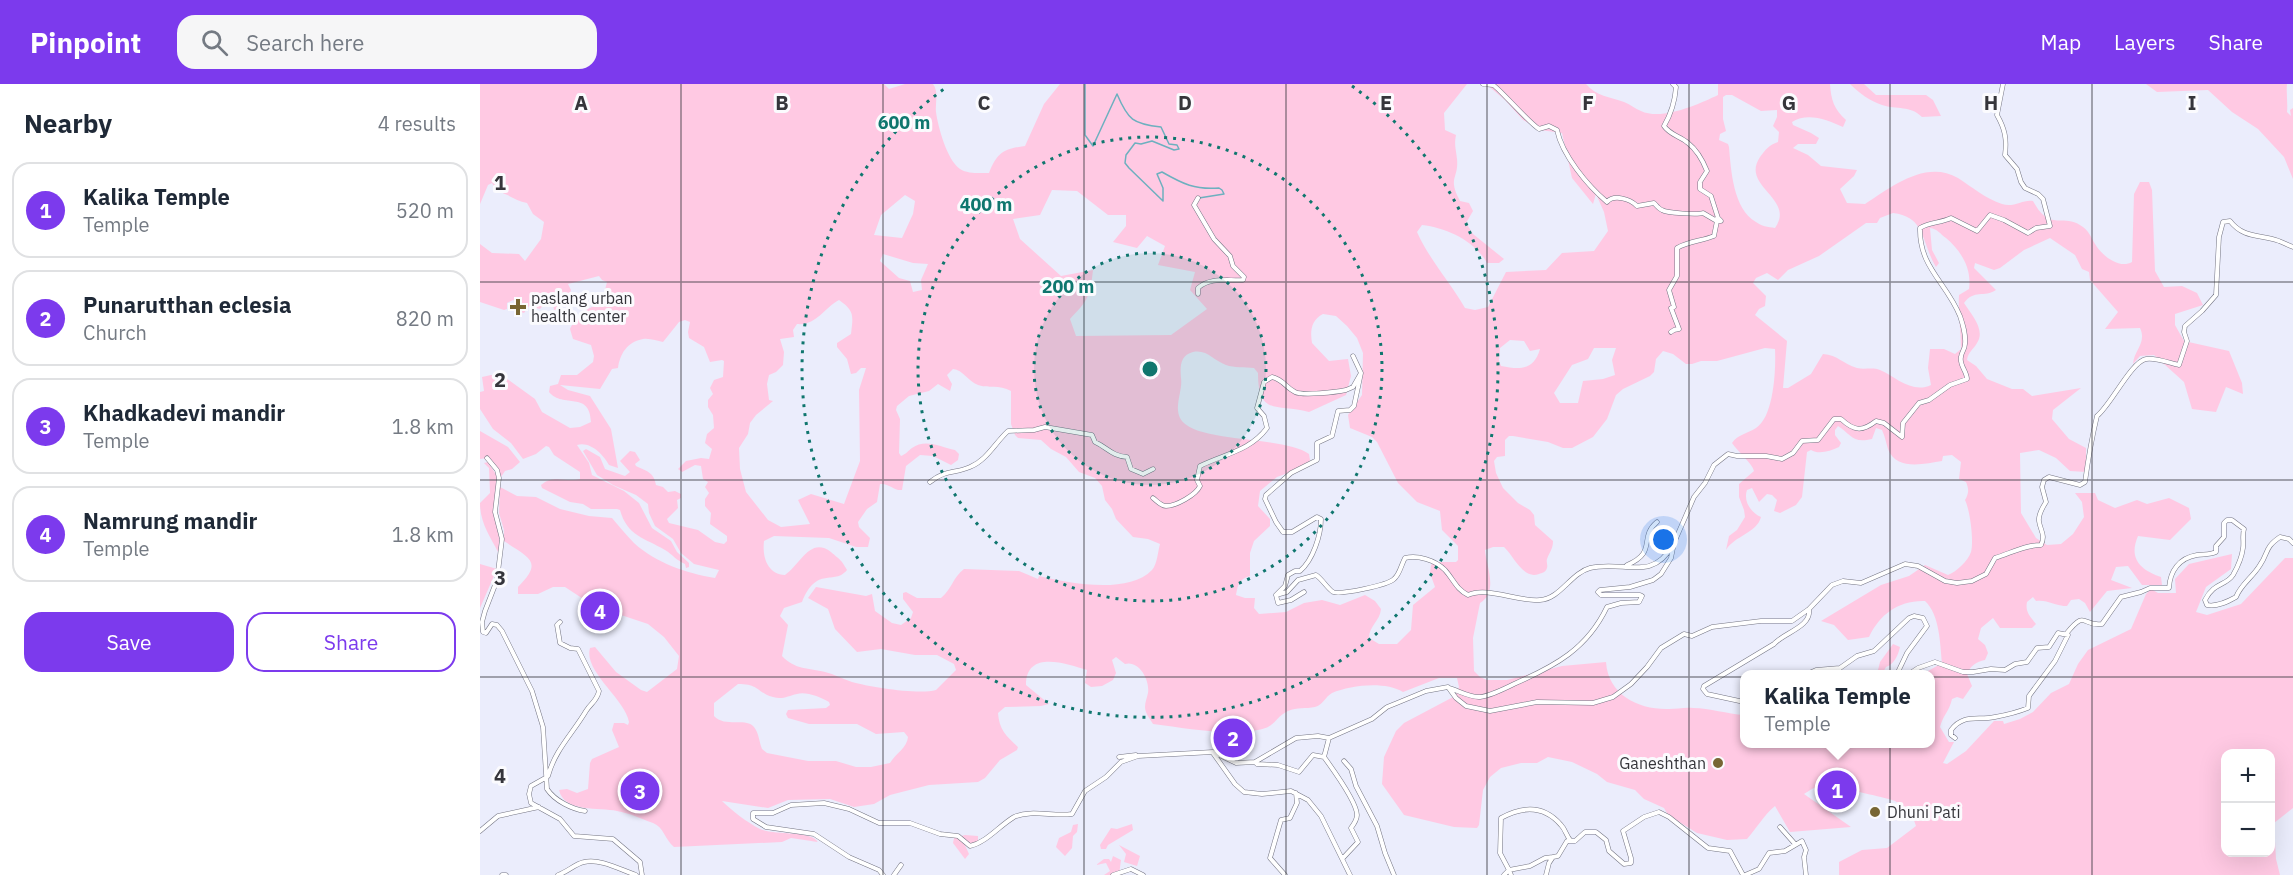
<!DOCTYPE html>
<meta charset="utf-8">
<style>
:root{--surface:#fff;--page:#f6f6f7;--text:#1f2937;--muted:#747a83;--line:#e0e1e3;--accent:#7c3aed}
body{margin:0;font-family:"IBM Plex Sans",sans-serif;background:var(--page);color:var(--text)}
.controls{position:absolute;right:18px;bottom:18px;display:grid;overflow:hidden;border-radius:12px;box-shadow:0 6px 24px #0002}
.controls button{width:54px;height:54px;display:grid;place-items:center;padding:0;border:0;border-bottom:2px solid var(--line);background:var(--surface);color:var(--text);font:30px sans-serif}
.you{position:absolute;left:1184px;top:456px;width:21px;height:21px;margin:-15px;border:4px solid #fff;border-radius:50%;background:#1a73e8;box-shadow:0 0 0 9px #1a73e833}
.badge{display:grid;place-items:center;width:39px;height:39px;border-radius:50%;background:var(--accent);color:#fff;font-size:20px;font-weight:700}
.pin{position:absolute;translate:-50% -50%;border:3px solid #fff;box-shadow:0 2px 6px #0006}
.popup{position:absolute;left:1260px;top:586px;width:195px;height:78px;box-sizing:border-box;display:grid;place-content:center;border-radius:12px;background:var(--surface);filter:drop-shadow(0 2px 4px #0005);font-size:20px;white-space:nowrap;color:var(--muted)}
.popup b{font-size:22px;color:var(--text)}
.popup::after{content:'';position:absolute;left:50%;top:100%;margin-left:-12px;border:12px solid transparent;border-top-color:var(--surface)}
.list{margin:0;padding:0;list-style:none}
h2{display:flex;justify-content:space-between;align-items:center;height:78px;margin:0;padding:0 24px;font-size:26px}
h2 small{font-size:20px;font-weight:400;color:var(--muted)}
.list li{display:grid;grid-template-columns:39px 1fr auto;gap:18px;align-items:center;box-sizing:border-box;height:96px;margin:0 12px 12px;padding:0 12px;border:2px solid var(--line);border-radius:18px}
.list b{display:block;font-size:22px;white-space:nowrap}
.list p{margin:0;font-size:20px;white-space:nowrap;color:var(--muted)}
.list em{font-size:20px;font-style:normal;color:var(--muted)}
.actions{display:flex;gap:12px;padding:18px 24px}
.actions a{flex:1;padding:14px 0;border:2px solid var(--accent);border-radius:18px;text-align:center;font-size:21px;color:var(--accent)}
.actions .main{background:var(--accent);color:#fff}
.icon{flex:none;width:33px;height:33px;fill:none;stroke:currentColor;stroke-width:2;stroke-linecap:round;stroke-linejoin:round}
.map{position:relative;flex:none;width:1813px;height:791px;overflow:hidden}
header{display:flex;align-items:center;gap:36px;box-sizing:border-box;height:84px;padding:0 30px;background:var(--accent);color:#fff}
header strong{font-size:28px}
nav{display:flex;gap:33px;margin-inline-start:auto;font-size:21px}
.search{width:420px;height:54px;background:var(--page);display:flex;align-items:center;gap:15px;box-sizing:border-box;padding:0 21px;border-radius:18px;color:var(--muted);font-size:22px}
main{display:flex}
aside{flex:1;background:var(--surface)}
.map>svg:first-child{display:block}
.green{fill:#ffc9e3;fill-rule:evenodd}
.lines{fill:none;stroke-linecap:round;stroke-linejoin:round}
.stream{stroke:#6db0bf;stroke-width:1.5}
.street-casing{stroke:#747583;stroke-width:5}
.street{stroke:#fff;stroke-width:4}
.grid{fill:none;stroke:#35353b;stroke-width:1.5;stroke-opacity:0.55}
.ring{fill:none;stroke:#0f766e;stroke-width:3;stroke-dasharray:3 6}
.poi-dot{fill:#786634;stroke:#fbfbfe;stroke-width:2}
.labels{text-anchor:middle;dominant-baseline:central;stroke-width:6;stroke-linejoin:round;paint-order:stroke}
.poi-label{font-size:16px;fill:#35353b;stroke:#fbfbfe;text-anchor:start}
.grid-label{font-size:20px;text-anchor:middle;font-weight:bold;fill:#35353b;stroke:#fbfbfe;stroke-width:6;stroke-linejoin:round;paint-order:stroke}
.centre{fill:#0f766e;stroke:#fbfbfe;stroke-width:3}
.ring-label{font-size:18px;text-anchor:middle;font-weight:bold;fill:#0f766e;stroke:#fbfbfe;stroke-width:6;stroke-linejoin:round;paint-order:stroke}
</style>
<header>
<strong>Pinpoint</strong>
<div class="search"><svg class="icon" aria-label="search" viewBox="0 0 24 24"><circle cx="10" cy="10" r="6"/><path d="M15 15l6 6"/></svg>Search here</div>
<nav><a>Map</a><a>Layers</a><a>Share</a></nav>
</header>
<main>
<aside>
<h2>Nearby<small>4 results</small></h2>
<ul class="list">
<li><span class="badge">1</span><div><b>Kalika Temple</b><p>Temple</p></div><em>520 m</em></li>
<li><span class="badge">2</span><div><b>Punarutthan eclesia</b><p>Church</p></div><em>820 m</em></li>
<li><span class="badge">3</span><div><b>Khadkadevi mandir</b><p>Temple</p></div><em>1.8 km</em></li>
<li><span class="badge">4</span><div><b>Namrung mandir</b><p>Temple</p></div><em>1.8 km</em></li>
</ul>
<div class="actions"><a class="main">Save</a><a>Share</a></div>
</aside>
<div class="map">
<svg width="1813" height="791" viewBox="0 0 1813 791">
<rect width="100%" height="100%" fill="#ebedfc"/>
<path class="green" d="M 0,0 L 404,0 L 409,5 L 425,0 L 453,0 C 459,8 455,19 456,28 C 458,43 467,76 480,85 C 488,90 499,89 509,89 C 517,69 523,65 545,62 L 564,20 L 580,0 L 987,0 L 964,29 L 965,46 L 976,51 C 974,61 976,65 977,75 C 979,95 967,93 980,117 L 989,119 L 993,127 L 986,139 L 993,150 L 1024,175 L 1019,179 L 1007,179 C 995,157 967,144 942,141 L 937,148 C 949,175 970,198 985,224 L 995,226 L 1008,223 L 1026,188 L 1066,186 L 1082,169 L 1114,167 L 1128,147 L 1124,128 L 1116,110 L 1113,120 L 1092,94 L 1082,49 L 1060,46 L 1043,36 L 1025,16 L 1006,0 L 1106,0 C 1116,12 1130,13 1144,18 C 1150,20 1155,25 1161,27 C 1182,37 1219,20 1238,11 L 1238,0 L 1350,0 C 1351,16 1354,25 1366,36 L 1363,43 C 1347,36 1328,28 1312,38 L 1313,41 L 1331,49 L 1339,54 L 1336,60 L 1318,60 L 1313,64 L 1328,71 L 1341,82 L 1377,86 L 1374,92 L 1360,105 L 1367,119 L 1385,120 C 1411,103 1446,75 1478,94 C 1492,103 1506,115 1522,120 C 1534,124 1543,115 1553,117 C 1571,150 1582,127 1603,143 C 1610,148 1612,156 1617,163 C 1624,173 1640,185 1652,178 L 1654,110 L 1660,98 L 1669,98 L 1672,106 L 1675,187 L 1684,203 L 1702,202 L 1717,209 L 1723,221 L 1695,230 L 1695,241 L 1704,257 L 1749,267 L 1762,299 L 1763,310 L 1746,303 L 1736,328 L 1712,325 L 1704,298 L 1674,271 L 1660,272 L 1653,280 C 1654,266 1667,259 1660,244 L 1625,245 L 1638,228 L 1610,196 L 1609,188 L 1602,185 L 1595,171 L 1570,154 L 1544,166 L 1520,184 L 1514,186 L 1495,179 L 1494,184 L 1516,206 C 1504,214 1494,205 1484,219 C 1491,230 1506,246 1497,259 C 1493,266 1488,268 1487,276 L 1496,282 L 1507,295 L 1532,305 L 1543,305 L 1552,312 L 1601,304 L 1573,326 L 1572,335 L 1589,355 L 1606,364 L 1606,388 L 1590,387 L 1576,374 L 1559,366 L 1540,369 L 1541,429 L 1556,454 L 1567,461 L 1581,460 L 1593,450 L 1604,433 L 1602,418 L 1595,409 L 1615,409 L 1618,416 L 1635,424 L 1657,416 L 1667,420 L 1689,414 L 1709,424 L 1711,435 L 1690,456 L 1658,452 C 1648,475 1661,486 1681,493 L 1682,501 L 1662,501 L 1648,482 L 1636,483 L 1631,496 L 1652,504 L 1627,507 L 1610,528 L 1605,519 L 1599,515 L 1591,516 L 1587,522 C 1576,522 1566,515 1556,517 L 1553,513 L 1547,518 C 1545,528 1550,532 1556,540 L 1552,544 L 1520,544 L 1513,534 L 1501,544 L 1498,555 L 1505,561 L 1508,569 L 1505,576 C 1496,578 1491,581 1487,590 L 1492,602 L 1483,615 L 1477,613 L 1472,615 C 1469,628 1463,631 1460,643 L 1469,658 L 1474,658 L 1463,679 L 1467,680 L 1486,667 L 1514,637 L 1523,637 L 1524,640 L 1540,635 L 1553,628 L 1571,609 L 1589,600 L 1598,580 L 1608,566 L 1651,545 L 1666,510 L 1671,505 L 1678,509 L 1696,509 L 1695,495 L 1709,480 L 1752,470 L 1751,485 L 1726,503 L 1716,528 L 1727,531 L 1761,520 L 1805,474 L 1813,474 L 1813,724 L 1794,739 L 1796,775 L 1800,791 L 1359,791 L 1359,778 L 1382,766 L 1407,764 L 1436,742 C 1433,731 1425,723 1415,717 C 1412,715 1346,700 1341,701 C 1336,702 1329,707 1324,710 L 1371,743 L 1310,748 L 1295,722 C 1283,732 1277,744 1267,755 L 1247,756 L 1217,749 L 1188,731 L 1184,724 L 1164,715 L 1155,706 L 1127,698 L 1117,690 L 1092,678 L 1068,673 L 1057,679 L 1041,679 L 1021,684 L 1010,693 L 1003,706 L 999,741 L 997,744 L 974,743 L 924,731 L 902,700 L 904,673 L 916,647 L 924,639 L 975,612 L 979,603 L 977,594 L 959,594 L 923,608 C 905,597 871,601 852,609 C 845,613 843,621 835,623 C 826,625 817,623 808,627 C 795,633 796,643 778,646 C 743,652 707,644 673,640 C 670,635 665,629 665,623 C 665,618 667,614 668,609 C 670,596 659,576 645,580 L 636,573 L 632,576 L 636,589 L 633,596 L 622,602 L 611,603 L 605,599 L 607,586 C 587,580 546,565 546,601 L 569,620 L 561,622 L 525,623 L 518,629 C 519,645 526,652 538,663 L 537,666 L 520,676 L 505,694 L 498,698 L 449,701 L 410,711 L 394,720 L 374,723 L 350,715 L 308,716 L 288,724 L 242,717 C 251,726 268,739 280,745 C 296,752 330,746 338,758 L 311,754 L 302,758 L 194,763 C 185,756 184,743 173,739 C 162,735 149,729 137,727 C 120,723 84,729 79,706 L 87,705 L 97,709 L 108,705 L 110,679 L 112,675 L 139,663 L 132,646 L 134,639 L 144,639 L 148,641 L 149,638 C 145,615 103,587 110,564 L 115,563 L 136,588 L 161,606 L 167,608 L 197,585 L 199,572 L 184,553 L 168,540 L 114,522 L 85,503 L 73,503 L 58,510 L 38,510 L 38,503 C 64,477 49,474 24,457 L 24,446 L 19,429 L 20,403 L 37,412 L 56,413 L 80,425 L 109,432 L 132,434 C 139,442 146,451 154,459 C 176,479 206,489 235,494 L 239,486 L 214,480 L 201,469 L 193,455 L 175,442 L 169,429 L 168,420 L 156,411 L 133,401 L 117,391 L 103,367 L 106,365 L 120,373 L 125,385 L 145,392 L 150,388 L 140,377 L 150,367 L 155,368 L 160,376 L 155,380 L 156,382 C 166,387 174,388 176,401 L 183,403 L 188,408 L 195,407 L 201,410 L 201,414 L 197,416 L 198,424 L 187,435 L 189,439 L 218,446 L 235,458 L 244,460 L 247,457 L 247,452 L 230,440 L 231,429 L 225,422 L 225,415 L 229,409 L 225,403 L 228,398 L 223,395 L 221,382 L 215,381 L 202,388 L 198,385 L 206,377 L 221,374 L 229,375 L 232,365 L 225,359 L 227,350 L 234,344 L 233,331 L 228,323 L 228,316 L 233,310 L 230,304 L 234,296 L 243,293 L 244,277 L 242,276 L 230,278 L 224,263 L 209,254 L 208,248 L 210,238 L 205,236 L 199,238 L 183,258 C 177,257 170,254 163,255 C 147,258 140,270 138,284 L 132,285 L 120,305 L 80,301 L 88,306 L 110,312 L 131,345 L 138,384 L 129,381 C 123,370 110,357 97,361 L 109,379 L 112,391 L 144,407 L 159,419 L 172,444 L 191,457 L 197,468 L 209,479 L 209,483 L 206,484 L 205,480 C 196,476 193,471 185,466 C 165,454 147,452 140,426 L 137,425 L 111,425 L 103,420 L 90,418 L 62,404 L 61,401 C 74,390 86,399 100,395 L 100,388 L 74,371 L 69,363 L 66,362 L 56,370 L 43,375 L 31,359 L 13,345 L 0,325 L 0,308 L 4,307 L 2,293 L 11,291 L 26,294 L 55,315 L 62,328 L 90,344 L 100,343 L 111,338 C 110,306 83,325 69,308 L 70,302 L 78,300 L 81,291 L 97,291 L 113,278 L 114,272 L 111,261 L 93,255 L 90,245 C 95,235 108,220 121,222 L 127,198 L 122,196 L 119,192 L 88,200 L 91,206 L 89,212 L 80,214 L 78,225 L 74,226 L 73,219 L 68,216 L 60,225 L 49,222 L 44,229 L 41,228 L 38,219 L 33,216 L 27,219 L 27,225 L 24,226 L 0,218 L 0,160 L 12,169 L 39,170 L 45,177 L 61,155 L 64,138 L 53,130 L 47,119 C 36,117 28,110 17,107 L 12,99 L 8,101 L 0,120 ZM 1246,11 L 1252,11 L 1281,27 L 1297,26 L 1297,33 L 1293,42 L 1299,48 L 1298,58 C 1289,61 1286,65 1280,73 C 1260,103 1316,114 1295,144 C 1288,143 1281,142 1276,138 C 1253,125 1251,86 1249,63 L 1248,60 L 1239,56 L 1240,50 L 1246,47 L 1243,35 L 1243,13 ZM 572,106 L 597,107 L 628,131 L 646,131 L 646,142 L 633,158 L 657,164 L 667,152 L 685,162 L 678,181 L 715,188 L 710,206 L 727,225 L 691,251 L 596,252 L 590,235 C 608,216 610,213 613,186 L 581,192 L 540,155 L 533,135 L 560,131 ZM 425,111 L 435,117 L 433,130 L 422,154 L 394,151 L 401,131 ZM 1413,129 C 1446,133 1441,158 1456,183 L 1459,179 L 1452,166 L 1450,144 C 1458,145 1460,150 1466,154 C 1481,167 1492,184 1489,205 L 1479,211 C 1478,230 1481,246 1481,265 L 1475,270 L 1464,265 L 1450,265 L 1448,284 L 1451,301 C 1432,310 1416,293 1400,286 C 1393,283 1384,286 1377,284 C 1363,280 1358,271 1343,270 L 1331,290 L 1308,304 L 1303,304 L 1307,257 L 1275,231 L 1279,225 L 1285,222 L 1286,212 L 1273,199 L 1276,194 L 1287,189 L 1298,196 L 1308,186 L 1339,172 L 1386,139 L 1397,139 L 1400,134 ZM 403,170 L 433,179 L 448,180 L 441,196 L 442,206 L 433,208 L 430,197 L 419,194 L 400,177 ZM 359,216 C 375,227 373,232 371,250 L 357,259 L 357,263 L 367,275 L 371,290 L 376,289 L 381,284 L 386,284 L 379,306 L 380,377 L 364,420 L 331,410 L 318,416 L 330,440 L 301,443 L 288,436 L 266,408 L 260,385 L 259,364 L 268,350 L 270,339 L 276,331 L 293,317 L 289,316 L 287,300 L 289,291 L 296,288 L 303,281 L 304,268 L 300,255 L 314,253 L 313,246 L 317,240 C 336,242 344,224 359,216 ZM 843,230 L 856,232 L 867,242 L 877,254 L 883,269 L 882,311 L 868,331 L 870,344 L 892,353 L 897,358 L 918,399 L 937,418 L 960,427 L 962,446 L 978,462 L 978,476 L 976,478 L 955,478 L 951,481 L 950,489 L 955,503 L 933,521 L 931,546 L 917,560 L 899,560 L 889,554 C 889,542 900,537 901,525 L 895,517 L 885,511 L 860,521 L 842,516 L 824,519 L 806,528 L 779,530 L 774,524 L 775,514 L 765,514 L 756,511 C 758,500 759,495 770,492 L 770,469 L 774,457 L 790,442 L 790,435 L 778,422 L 780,407 L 797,393 L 827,382 L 830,376 L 829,370 C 804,351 713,360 700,334 C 694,322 703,306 701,294 C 700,283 700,271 713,268 C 727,265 734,277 746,281 C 754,284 765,283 774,284 L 778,289 C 778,333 797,319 829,328 L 866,311 L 871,292 L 868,275 L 849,277 L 832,259 C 830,247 831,236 843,230 ZM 1030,256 L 1044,257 L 1050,267 L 1060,265 C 1054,286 1041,286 1021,282 L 1019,277 L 1020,264 ZM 1114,264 L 1136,264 L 1132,276 L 1135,291 L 1123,295 L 1103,297 L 1098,319 L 1080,319 L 1074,309 L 1092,281 L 1108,275 ZM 1285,264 L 1295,265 C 1296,285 1294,333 1276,344 C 1267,350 1258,350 1252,359 C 1258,368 1272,379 1274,387 L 1259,400 L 1259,413 L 1264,426 L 1265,433 L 1257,446 L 1249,452 L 1246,466 C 1254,452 1277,449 1281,433 C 1271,429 1263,417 1267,406 L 1272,404 L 1279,418 L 1287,410 L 1292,411 L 1297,416 L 1294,427 L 1300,429 L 1316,421 L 1322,413 L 1327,368 L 1331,366 C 1339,371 1350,367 1359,363 L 1361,359 L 1355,351 L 1355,346 L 1358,342 C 1371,350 1372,360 1392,355 L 1396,344 L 1402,346 C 1405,352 1406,359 1408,365 C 1416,387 1444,380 1462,377 L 1463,372 L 1472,371 L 1481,378 L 1479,395 L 1486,398 C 1489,405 1489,409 1485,416 C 1490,426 1494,457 1491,468 C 1488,477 1476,488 1468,491 L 1445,481 L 1429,492 L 1401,501 L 1341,537 L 1354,541 L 1368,556 L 1389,553 C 1400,530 1419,516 1445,517 C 1460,531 1460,560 1462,579 L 1443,590 L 1450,590 L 1450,660 L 1264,660 L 1264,631 C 1247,630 1230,624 1213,624 C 1205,623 1197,625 1189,625 C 1159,626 1128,611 1126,578 L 1082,582 L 1027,596 L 1007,596 L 1000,593 L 994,587 L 993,554 L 1000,519 C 1019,507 1006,482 1005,466 L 1013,463 L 1024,463 C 1034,472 1043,496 1059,490 C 1062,489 1066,488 1067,484 C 1068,481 1066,478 1067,475 C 1070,467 1073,465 1073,457 L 1055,441 L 1054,431 L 1050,426 L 1038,419 L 1023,404 L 1016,389 L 1014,377 L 1017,373 L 1025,372 L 1025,356 L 1029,352 L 1033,352 L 1068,358 L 1083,364 L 1092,364 L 1113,353 L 1127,335 L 1136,311 L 1143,305 L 1170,292 L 1174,288 L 1176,275 L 1183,267 L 1193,270 L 1206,280 L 1212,280 L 1221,277 L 1237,277 ZM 473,285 C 483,286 488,297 498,301 C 508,305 519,300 531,307 L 531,340 L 535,351 L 538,354 L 561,356 L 571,365 L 586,373 L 599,388 L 615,394 L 622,402 L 625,416 L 632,425 L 636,435 L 653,453 L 668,455 L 680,460 C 678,467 677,481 672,486 C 648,511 588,499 559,492 L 558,495 L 539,487 L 484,485 C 473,493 472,505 461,514 L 437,514 L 426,508 L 423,509 L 423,515 L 433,528 L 431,534 L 421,541 L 412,539 L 395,527 L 392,510 L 386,512 L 336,503 L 328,514 L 348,525 L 355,545 L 377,568 L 401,565 L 435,571 L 457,571 L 474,580 L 476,586 L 456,606 C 439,611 390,603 372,598 C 363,595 354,590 345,588 C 329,584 315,586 302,572 L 308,541 L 300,532 L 304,524 L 322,518 C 337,481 354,502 367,486 C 361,475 360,476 351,468 C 330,452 320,481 305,491 C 288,490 282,474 284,457 L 294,452 L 349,454 L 376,463 L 388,463 L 390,454 L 379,443 L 378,438 L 387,425 L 397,418 L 400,400 C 409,399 414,407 422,406 L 426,382 L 440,371 L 453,372 L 471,381 L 478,376 L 479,370 L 475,366 C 461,363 445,354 432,364 C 428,367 426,370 421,372 L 419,369 L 420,335 L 416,326 L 417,322 L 429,312 L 449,307 L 458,300 L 470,307 L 472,300 L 467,291 ZM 258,600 C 280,600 277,609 293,613 C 302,616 308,612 317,610 C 325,607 341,613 349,618 L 350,621 L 346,624 L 308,626 L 306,630 L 308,634 L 329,640 L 377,640 L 396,650 L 424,648 L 428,653 C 427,664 416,669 410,679 L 391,683 L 376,683 L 356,677 L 328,677 L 287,669 L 282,665 C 279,658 279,649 274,643 C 266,633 245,644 234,632 L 234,619 ZM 1746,670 L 1790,670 L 1790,768 L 1746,768 Z
M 1370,0 L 1384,0 L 1396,11 L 1446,11 L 1453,16 L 1461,32 L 1442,33 C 1430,21 1417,26 1402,21 C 1390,17 1379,9 1370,0 Z
M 1666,0 L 1811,0 L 1807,0 C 1806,9 1808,19 1807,28 L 1811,32 L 1810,26 L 1813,24 L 1813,95 L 1804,73 L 1778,45 L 1752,28 L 1728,6 L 1677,8 Z
M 0,347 L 28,363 L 40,378 L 32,385 L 25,387 L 21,393 L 7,374 L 0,375 Z
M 8,378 L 17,392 L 14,424 L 21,463 L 18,468 C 10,452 0,439 0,419 L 10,409 L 9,384 L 4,379 Z
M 0,480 L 17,485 L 0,524 Z
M 1413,560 L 1420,563 C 1418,572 1414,580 1406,583 L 1402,590 L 1397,590 L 1400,578 Z
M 598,740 L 597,748 L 593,752 L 592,764 L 585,772 L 576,763 L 579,754 L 591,748 L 593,741 Z
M 652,740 L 653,746 L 628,761 L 626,765 L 621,765 L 620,761 L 631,744 L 637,745 Z
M 485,751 L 498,752 L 498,758 L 492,760 L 484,759 L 489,770 L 485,775 L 473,759 L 474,754 Z
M 639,761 L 660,772 L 657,782 L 644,778 L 646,770 Z
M 633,772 L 641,776 L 639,791 L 624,791 L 630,787 L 626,779 L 616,781 L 624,775 L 629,775 L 631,778 Z"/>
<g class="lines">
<path class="stream" d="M 605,0 L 605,51 L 613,62 L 637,10 C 648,36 653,40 681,43 L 689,60 L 697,61 L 699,65 L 694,66 L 672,57 L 661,60 L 655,59 L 646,71 L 645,79 L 649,84 L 683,117 L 683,104 L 677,90 L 682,88 C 703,100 715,106 739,104 L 742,106 L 744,110 L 719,114"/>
<g class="street-casing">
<path id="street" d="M 1003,0 C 1006,1 1009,0 1013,1 C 1017,2 1048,38 1059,45 L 1069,42 L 1077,46 C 1082,71 1108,102 1127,118 C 1134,110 1150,115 1157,122 L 1174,119 C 1176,121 1179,125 1182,126 C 1187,129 1218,131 1223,129 L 1235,136 L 1238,134
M 718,114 L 714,121 L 734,155 L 750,172 L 753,182 L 764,193 L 763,196 C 747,197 730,193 718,204 L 718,210
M 1191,248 L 1194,246 L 1199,245 L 1191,224 L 1194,223 L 1189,206 L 1197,192 L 1197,164 C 1209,157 1222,157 1234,152 L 1237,137 L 1241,137 L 1238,134 L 1231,112 L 1220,105 L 1220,98 L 1227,87 C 1223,77 1217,66 1208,59 C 1200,52 1190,51 1184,42 C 1191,30 1195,17 1196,3 L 1193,0
M 881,289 L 874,322 L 870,326 L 858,327 L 852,352 L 837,359 L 837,376 L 811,389 L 786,411 L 785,415 L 796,438 L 803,448 L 812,448 L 837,433 L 841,435 C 841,451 833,476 820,487 L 815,487 L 808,491 L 805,502 L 796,511 L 807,508 L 818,496 L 836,491 C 843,496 847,504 853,508 C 861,511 908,501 914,495 C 920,490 921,481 925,474 C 938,471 955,476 965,486 C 974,496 976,505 988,511 C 1007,502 1038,518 1060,516 C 1080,515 1091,489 1110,484 C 1143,476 1172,498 1192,462
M 7,374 L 17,386 L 19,394 L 15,428 L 22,455 L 17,496 L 5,527 L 2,538 L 3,548 L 6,549 L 12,540 L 17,541 L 22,547 L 52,607 L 63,643 L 67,705 C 75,717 92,725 105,727
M 450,398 C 466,385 474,390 490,383 C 507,376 515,359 528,347 L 554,346 L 565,343 L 612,351 L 615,358 C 628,364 632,372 647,373 L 651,385 L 663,390 L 673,385
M 673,414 C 677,417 681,422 686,422 C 696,422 716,411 720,402 L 717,396 L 720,382 C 744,370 770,367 787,344 L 784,332 L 777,324 L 784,298 L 792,293 C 804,296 805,303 815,308 C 822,312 857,308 866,306 L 873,303 L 881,289 L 873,272
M 1147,481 C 1178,468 1158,454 1177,438
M 796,511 L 798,519 L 811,516 L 824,508
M 1586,550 C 1607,524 1601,543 1622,540 L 1641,513 L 1661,508 L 1670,504 L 1689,504 C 1690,487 1699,474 1717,471 C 1724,470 1730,471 1736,468 L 1736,462 L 1744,453 L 1744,439 L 1747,436 L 1752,436 L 1764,445 C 1762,452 1764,457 1763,464 C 1762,472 1757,484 1753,491 C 1746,502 1734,498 1725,516 L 1727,521 C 1737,523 1747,518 1756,513 C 1761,500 1773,493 1780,481 C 1789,468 1784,464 1800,453 L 1809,455 L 1813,459
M 1327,590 L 1336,586 L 1360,584 L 1377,572 L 1394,567 L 1429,534 L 1434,532 L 1443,534 L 1447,542 L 1427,569 L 1417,590
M 1429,590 L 1438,584 L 1455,578 L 1483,588 L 1493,588 L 1511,585 L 1525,586 L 1535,580 L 1547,578 L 1557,564 L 1569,563 L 1578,549 L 1588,551 L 1575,577 L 1549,612 L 1548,624 C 1538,628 1526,631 1515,633 C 1498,637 1484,629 1471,646 L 1471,651 L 1475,654
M 969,604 C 977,606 991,614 1000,613 C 1010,612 1024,605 1034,600 C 1075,582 1107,565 1127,523 L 1141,519 L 1159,518 L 1162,512 L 1160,511 L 1121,511 L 1118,508 L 1120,506 L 1150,503 L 1173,496 L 1181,490 L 1191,474 L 1194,459 L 1214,413 L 1225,399 L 1234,381 L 1248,370 L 1257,372 L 1286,372 L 1302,375 L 1313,369 L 1322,357 L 1338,356 L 1354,335 L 1361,335 C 1374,347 1382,348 1396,337 L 1404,339 L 1422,353 L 1423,339 L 1439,319 L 1449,316 L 1470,301 L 1487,295 C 1487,287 1479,281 1481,273 C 1481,269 1485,265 1485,260 C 1486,250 1483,241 1480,232 C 1466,198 1439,183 1440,144 C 1449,138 1461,139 1471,134 L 1497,147 L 1510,131 L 1524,136 L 1548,149 L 1556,144 L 1570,142 L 1563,115 L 1558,110 L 1545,104 L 1541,98 L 1537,85 L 1525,71 C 1527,55 1525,45 1517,31 L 1523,0
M 1264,618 L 1227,610 L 1223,605 L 1224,602 L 1294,560 C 1303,549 1332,543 1329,525
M 849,654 L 844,673 C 852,684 877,719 877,731 C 877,736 874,740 871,744 L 878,758 L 863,774
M 733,669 L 755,700 L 764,708 L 782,710 L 811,707 L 828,716 L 841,732 L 870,791
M 639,673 L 656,671
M 864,677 L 871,685 L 876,702 L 897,742 L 905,769 L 914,791
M 775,678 L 777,680 L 798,681 L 819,688 L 833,671 L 844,673
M 68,692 C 75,666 93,649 106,627 C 111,619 117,617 119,607 L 98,565 L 90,564 L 80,559 L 77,541 L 80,538
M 67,693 L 51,702 L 49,710 L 51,719 L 80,735 L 94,752 L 133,755 L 160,778 L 162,791
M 1300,743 L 1315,760
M 0,747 L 18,732 L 59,723
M 22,791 L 26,791
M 78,791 C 87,788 95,780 104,778 C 120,774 141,786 156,791
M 403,791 L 399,786 L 369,773 L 334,750 L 286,743 L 273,735 L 273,729 L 293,729 L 311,721 L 344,719 L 369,725 L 399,739 L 430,739 L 460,750 L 478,752 L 490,762 C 507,758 519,742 534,733 C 551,725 574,733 592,730 L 605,707 L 626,693 L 641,678 L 658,672 L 733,668 L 756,679 L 775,678 L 816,654 L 838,652 L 849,654 L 892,635 L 907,623 L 917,619 L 946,607 L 968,603 L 976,614 L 986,622 L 1010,627 L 1057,618 L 1113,619 L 1133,613 L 1151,600 L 1167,583 L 1181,564 L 1204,550 L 1212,552 L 1232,543 L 1281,537 L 1312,537 L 1329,525 L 1352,501 L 1363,497 L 1381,499 L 1425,480 L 1438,482 L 1465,497 L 1477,499 L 1492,497 L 1506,490 L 1515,474 C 1531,469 1545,461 1561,461 C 1566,451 1560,446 1559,437 C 1558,430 1563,423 1566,418 L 1562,403 L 1564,396 L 1569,393 L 1600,401 L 1605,398 C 1608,376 1612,353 1617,332 C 1631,321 1651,278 1666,275 C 1674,273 1690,279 1699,281 L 1707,257 L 1704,248 L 1705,242 L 1722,227 L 1736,211 L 1739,153 L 1743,138 L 1750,137 C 1764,155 1780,150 1799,157 C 1804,159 1808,161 1813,163
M 414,791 L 421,781
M 633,791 L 651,785 L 663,791
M 805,791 L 790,774 L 801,736 L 810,734 L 817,719 L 816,709
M 1024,791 L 1029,786 L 1020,769 L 1021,734 C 1041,723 1063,720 1081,741 C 1086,746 1086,752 1091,757 L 1095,757 L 1105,748 L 1116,748 L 1126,756 L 1129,767 L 1144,780 L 1151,779 L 1151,774 L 1143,747 L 1164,733 L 1179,728 L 1189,733 L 1228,764 L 1250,767 L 1263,791
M 1031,791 L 1029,786 L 1050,782 L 1065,774 L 1073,773
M 1066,791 L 1069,779 L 1073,773 L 1078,772 L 1087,757 L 1091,757
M 1265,791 L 1279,785 L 1289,769 L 1305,767 L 1322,757 L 1326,766 L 1324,773 L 1326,791"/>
</g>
<use href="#street" class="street"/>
</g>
<path class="grid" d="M 201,0 L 201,791M 403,0 L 403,791M 604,0 L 604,791M 806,0 L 806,791M 1007,0 L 1007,791M 1209,0 L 1209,791M 1410,0 L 1410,791M 1612,0 L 1612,791M 0,198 L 1813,198M 0,396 L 1813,396M 0,593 L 1813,593"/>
<circle cx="670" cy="285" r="116" fill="#0f766e" fill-opacity=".12"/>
<g class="ring">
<circle cx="670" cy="285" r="116"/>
<circle cx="670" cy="285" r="232"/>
<path d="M872 2A348 348 0 1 1 468 2"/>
</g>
<g class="poi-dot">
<path d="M35 214h6v6h6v6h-6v6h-6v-6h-6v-6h6z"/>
<circle cx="1238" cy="679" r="6"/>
<circle cx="1395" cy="728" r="6"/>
</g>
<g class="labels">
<g class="poi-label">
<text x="51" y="214">paslang urban<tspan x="51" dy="18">health center</tspan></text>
<text x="1226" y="679" text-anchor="end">Ganeshthan</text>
<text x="1407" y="728">Dhuni Pati</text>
</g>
</g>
<g class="grid-label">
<text x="101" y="26">A</text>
<text x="302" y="26">B</text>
<text x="504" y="26">C</text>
<text x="705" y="26">D</text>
<text x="906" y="26">E</text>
<text x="1108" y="26">F</text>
<text x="1309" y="26">G</text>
<text x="1511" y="26">H</text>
<text x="1712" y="26">I</text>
<text x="20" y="106">1</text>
<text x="20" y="303">2</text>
<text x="20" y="501">3</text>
<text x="20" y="699">4</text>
</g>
<circle cx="670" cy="285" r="9" class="centre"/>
<g class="ring-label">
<text x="424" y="45">600 m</text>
<text x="506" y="127">400 m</text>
<text x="588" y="209">200 m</text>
</g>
</svg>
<div class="controls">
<button>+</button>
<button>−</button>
</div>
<div class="you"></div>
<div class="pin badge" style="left:1357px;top:706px">1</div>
<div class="popup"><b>Kalika Temple</b>Temple</div>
<div class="pin badge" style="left:753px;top:654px">2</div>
<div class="pin badge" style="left:160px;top:707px">3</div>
<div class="pin badge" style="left:120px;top:527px">4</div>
</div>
</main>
